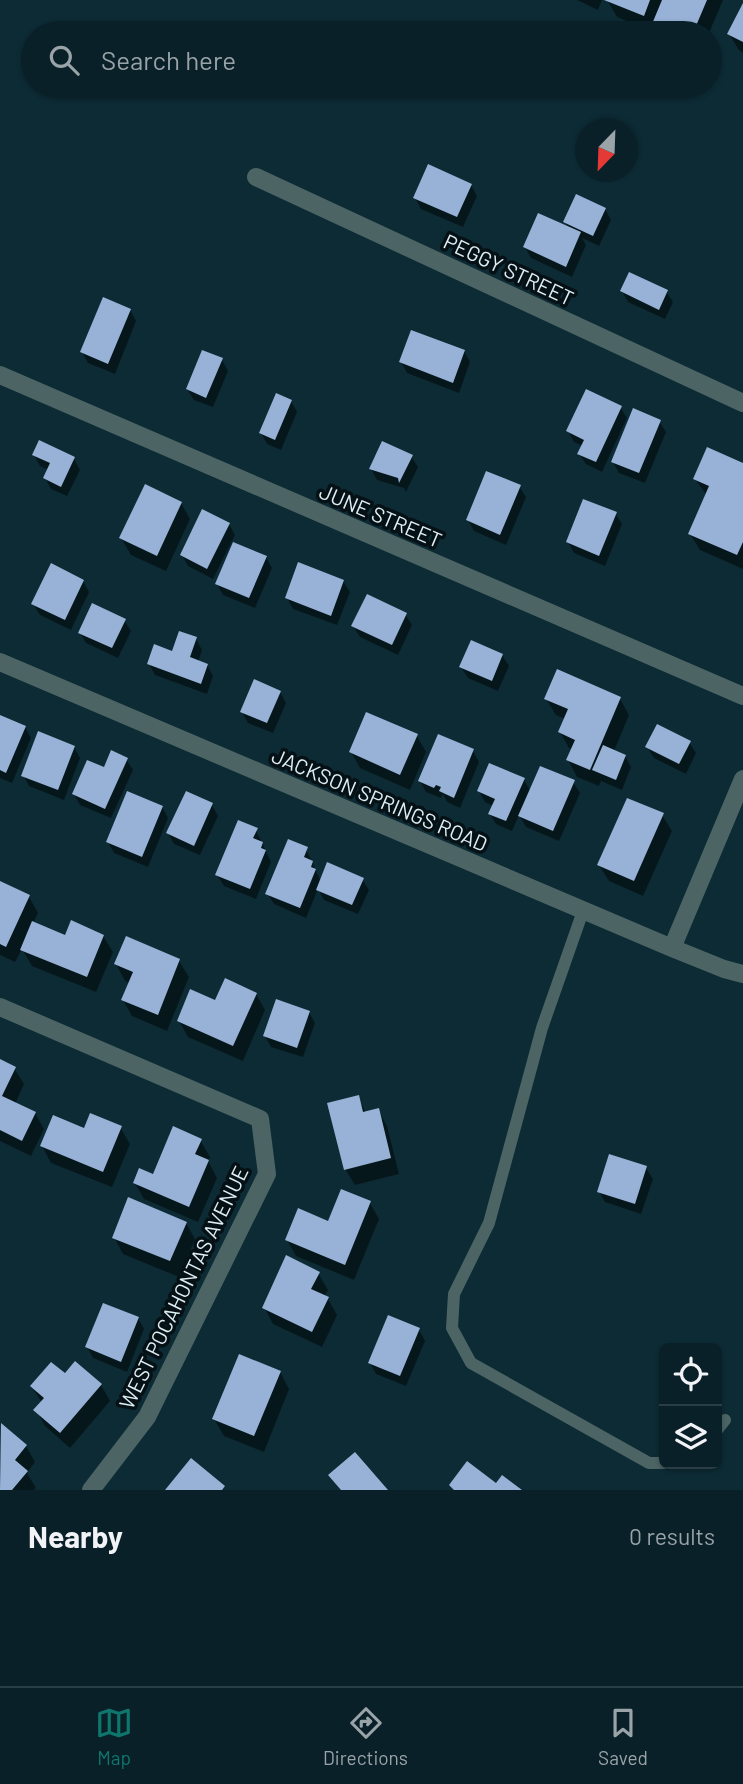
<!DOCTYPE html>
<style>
:root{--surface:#0a2028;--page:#132830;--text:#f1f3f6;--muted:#99a3a8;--line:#2a3e45;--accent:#0f766e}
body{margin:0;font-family:Barlow,sans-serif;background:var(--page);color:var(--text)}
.controls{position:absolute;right:21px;bottom:21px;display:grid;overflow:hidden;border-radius:10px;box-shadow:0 2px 5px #0004}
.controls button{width:63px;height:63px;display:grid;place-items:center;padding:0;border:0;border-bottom:2px solid var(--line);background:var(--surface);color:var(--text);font:35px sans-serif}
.compass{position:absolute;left:575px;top:119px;width:63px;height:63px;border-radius:50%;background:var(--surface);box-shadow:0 2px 5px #0004;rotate:203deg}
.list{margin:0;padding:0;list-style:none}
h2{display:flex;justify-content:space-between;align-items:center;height:91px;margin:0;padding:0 28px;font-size:30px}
h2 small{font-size:23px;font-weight:400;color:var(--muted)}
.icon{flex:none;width:38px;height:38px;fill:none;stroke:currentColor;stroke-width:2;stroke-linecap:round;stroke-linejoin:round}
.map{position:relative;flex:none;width:743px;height:1490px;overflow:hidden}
.search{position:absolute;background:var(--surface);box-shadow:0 2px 5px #0004;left:21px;right:21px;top:21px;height:77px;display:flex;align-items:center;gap:18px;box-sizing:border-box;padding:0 24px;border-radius:38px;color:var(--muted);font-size:26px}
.sheet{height:196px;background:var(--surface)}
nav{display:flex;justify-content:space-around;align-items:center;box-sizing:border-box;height:98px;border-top:2px solid var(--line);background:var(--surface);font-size:19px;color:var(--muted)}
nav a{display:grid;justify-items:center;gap:4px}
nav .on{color:var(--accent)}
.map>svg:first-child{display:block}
.shadow{fill:#0007}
.building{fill:#97b2d6}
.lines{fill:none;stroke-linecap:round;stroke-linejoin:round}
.lane{stroke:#4d6464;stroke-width:12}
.street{stroke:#4d6464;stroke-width:18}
.labels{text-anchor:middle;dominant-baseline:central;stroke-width:7;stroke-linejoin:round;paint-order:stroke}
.street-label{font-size:21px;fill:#dfeff6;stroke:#061116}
</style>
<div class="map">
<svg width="743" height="1490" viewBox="0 0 743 1490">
<rect width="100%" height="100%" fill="#0d2b35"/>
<path class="shadow" d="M 577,0 L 602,0 L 598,10 Z
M 607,0 L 723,0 L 709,33 L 659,33 L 655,26 L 653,32 L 617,17 Z
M 743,7 L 743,53 L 739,50 L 729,34 Z
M 471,185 L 477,196 L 463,227 L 421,209 L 415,198 Z
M 605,209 L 611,220 L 599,246 L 582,238 L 586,245 L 572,277 L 531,258 L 525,247 L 569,229 L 565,221 Z
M 622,291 L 666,291 L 673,302 L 665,319 L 628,302 Z
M 130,310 L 136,321 L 115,374 L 88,363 L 82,352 Z
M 464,351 L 470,362 L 459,393 L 407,373 L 401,362 Z
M 222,360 L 228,371 L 213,407 L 194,400 L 187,389 Z
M 291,401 L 297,412 L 281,450 L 267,444 L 261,433 Z
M 620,407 L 627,418 L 602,472 L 586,464 L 579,454 L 583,446 L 574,442 L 568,431 Z
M 659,421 L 666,432 L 645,483 L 619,473 L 613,462 Z
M 34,455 L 74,459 L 80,470 L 67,496 L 51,489 L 45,478 L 49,470 L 40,466 Z
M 411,456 L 418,467 L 406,492 L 404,488 L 377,480 L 371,469 Z
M 743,465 L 743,569 L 700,550 L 690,534 L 707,496 L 695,479 Z
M 519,486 L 526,497 L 506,545 L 474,531 L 468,520 Z
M 181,503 L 190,519 L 166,571 L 131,555 L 121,538 Z
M 615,513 L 622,524 L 605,566 L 574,553 L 568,542 Z
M 229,524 L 235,535 L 213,579 L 188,566 L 182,555 Z
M 266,557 L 272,568 L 255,608 L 223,595 L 217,584 Z
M 83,581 L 89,592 L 71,630 L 40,615 L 33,604 Z
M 343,581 L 350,592 L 337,625 L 293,609 L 287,598 Z
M 405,614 L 412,625 L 398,655 L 360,637 L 353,626 Z
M 124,620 L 131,631 L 118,658 L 86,643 L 80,633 Z
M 196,639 L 202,650 L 198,662 L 207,665 L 213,676 L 207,694 L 155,675 L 149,664 Z
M 502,655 L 509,666 L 498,691 L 468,678 L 461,667 Z
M 280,692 L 286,703 L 273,733 L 248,723 L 242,712 Z
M 546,699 L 620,699 L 629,715 L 614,751 L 625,756 L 631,767 L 622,790 L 601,781 L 599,786 L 577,777 L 568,760 L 573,750 L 569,748 L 560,732 L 565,719 L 556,715 Z
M 0,717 L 25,727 L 31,738 L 12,783 L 0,778 Z
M 417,736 L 426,752 L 410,790 L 360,768 L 351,752 Z
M 689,742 L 696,753 L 686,774 L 654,758 L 647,747 Z
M 74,747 L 80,758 L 64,800 L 29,786 L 23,775 Z
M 473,751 L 479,762 L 460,808 L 447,802 L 443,794 L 441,798 L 426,792 L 420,781 Z
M 126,759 L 133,770 L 111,818 L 80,805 L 74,794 Z
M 524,780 L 531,792 L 573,782 L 580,793 L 559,841 L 526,827 L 519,815 L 512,831 L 496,824 L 490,814 L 493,806 L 485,802 L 479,791 Z
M 212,805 L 218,816 L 200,855 L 174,844 L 168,833 Z
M 162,807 L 168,818 L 148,867 L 114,853 L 108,842 Z
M 662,815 L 672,831 L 643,896 L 609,881 L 599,865 Z
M 256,830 L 271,862 L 256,899 L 224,886 L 217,875 Z
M 306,849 L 321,882 L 362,879 L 369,890 L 358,914 L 324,900 L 318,889 L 306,918 L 274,904 L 267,893 Z
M 0,883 L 29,897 L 38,913 L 33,923 L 66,937 L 103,936 L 113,952 L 96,992 L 32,966 L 22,949 L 15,962 L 0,955 Z
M 179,961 L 189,977 L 167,1031 L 132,1016 L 123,1000 L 130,983 L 125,981 L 116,964 Z
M 256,994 L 265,1010 L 243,1061 L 188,1037 L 179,1021 L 216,1003 Z
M 309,1012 L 315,1023 L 303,1057 L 271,1047 L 265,1036 Z
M 0,1061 L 14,1068 L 24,1084 L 15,1104 L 35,1113 L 44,1129 L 31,1156 L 0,1141 Z
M 358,1097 L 366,1113 L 378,1110 L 387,1126 L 399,1174 L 355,1185 L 345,1169 Z
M 120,1127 L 130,1144 L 112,1187 L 51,1163 L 42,1146 L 85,1131 Z
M 200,1140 L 210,1157 L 208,1161 L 217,1178 L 198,1222 L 144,1199 L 135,1183 L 154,1176 Z
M 646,1168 L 653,1179 L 641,1214 L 605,1202 L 599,1191 Z
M 370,1203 L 379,1219 L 354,1280 L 296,1256 L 287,1240 L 329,1223 Z
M 186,1223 L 195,1239 L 179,1277 L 123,1254 L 114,1237 Z
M 318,1273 L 328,1290 L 324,1297 L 328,1299 L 337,1315 L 322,1347 L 273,1324 L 264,1307 Z
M 138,1318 L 144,1329 L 127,1372 L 93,1358 L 87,1347 Z
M 419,1330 L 425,1341 L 406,1386 L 376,1374 L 370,1363 Z
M 280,1372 L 289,1389 L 264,1452 L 224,1436 L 214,1419 Z
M 65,1375 L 101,1385 L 110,1401 L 70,1448 L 45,1426 L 36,1410 L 42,1403 L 32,1387 Z
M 2,1426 L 26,1446 L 35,1462 L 27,1473 L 36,1488 L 34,1490 L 0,1490 Z"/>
<path class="building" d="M 604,0 L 650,0 L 644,16 Z
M 662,0 L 707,0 L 693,33 L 673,33 L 652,24 Z
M 743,3 L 743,42 L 727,34 Z
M 428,164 L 472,184 L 457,217 L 413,198 Z
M 576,194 L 606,208 L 593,236 L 563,222 Z
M 538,213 L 581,232 L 566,267 L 523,247 Z
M 629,272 L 668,290 L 659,310 L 620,291 Z
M 103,297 L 131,309 L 108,364 L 80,352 Z
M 411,330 L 465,350 L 453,383 L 399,362 Z
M 202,350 L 223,358 L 206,398 L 186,389 Z
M 586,389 L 622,406 L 596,462 L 577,454 L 584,440 L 566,431 Z
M 276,393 L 292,400 L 275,440 L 259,433 Z
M 633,408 L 661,420 L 639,473 L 611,462 Z
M 39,440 L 75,457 L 61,487 L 43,478 L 50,463 L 32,455 Z
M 382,441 L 413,455 L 399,483 L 398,478 L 369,469 Z
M 707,447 L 743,463 L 743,542 L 737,555 L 688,534 L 709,486 L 693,479 Z
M 486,471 L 521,485 L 500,535 L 466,520 Z
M 145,484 L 182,502 L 157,556 L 119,538 Z
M 583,499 L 617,512 L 599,556 L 566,542 Z
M 202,509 L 230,523 L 207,569 L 180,555 Z
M 233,542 L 267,556 L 249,598 L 215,584 Z
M 298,562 L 344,580 L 331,616 L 285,598 Z
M 51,563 L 84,580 L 65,620 L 31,604 Z
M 367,594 L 407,613 L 392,645 L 351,626 Z
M 92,603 L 126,619 L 112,648 L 78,633 Z
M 179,631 L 197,637 L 190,657 L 208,664 L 201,684 L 147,664 L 154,644 L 172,651 Z
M 471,640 L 503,654 L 492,681 L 459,667 Z
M 557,669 L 621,697 L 590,770 L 566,760 L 575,740 L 558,732 L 568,709 L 544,699 Z
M 254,679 L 281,691 L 267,723 L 240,712 Z
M 366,712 L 418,734 L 400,775 L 349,752 Z
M 0,715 L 26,726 L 6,773 L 0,770 Z
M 657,724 L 691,741 L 679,764 L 645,747 Z
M 38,731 L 75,746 L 58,790 L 21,776 Z
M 438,734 L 474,749 L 454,798 L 439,791 L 441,787 L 436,785 L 434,788 L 418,781 Z
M 603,745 L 626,755 L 616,780 L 592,770 Z
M 111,750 L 128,758 L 105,809 L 72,794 L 87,760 L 104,767 Z
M 489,763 L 525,778 L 506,821 L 488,814 L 495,799 L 477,791 Z
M 540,766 L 575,780 L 553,831 L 518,816 Z
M 127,791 L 163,806 L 142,857 L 106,842 Z
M 186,791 L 213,803 L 194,846 L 166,833 Z
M 627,798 L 664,813 L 634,881 L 597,865 Z
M 238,820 L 258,828 L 253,838 L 263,842 L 261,848 L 266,850 L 250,889 L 215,875 Z
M 288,839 L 308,847 L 304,857 L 313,861 L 311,867 L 316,869 L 300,908 L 265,894 Z
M 327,862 L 364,878 L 352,905 L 316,890 Z
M 0,881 L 30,895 L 6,947 L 0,944 Z
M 71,920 L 104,935 L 87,977 L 20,950 L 32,921 L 65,935 Z
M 126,936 L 180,959 L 158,1015 L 121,1000 L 133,972 L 114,964 Z
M 225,978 L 257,993 L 233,1046 L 177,1021 L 190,989 L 215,1000 Z
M 276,999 L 310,1011 L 297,1048 L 263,1036 Z
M 0,1059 L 16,1067 L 2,1096 L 36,1112 L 22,1141 L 0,1130 Z
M 359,1095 L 363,1112 L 379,1108 L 391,1158 L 344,1170 L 327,1103 Z
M 90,1113 L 122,1126 L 103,1172 L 40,1146 L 53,1115 L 84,1128 Z
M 173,1126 L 202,1139 L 195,1154 L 209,1160 L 189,1207 L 133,1183 L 139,1168 L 153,1174 Z
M 609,1154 L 647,1166 L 635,1204 L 597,1192 Z
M 341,1189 L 371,1201 L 345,1265 L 285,1240 L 298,1208 L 328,1221 Z
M 128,1197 L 187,1222 L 170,1261 L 112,1238 Z
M 286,1255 L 320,1272 L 311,1289 L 329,1297 L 312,1332 L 262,1308 Z
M 103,1303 L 139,1317 L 121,1362 L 85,1347 Z
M 388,1315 L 420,1328 L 400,1376 L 368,1363 Z
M 239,1354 L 281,1371 L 254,1436 L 212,1419 Z
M 75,1361 L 102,1384 L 60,1433 L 33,1410 L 44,1398 L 30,1386 L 51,1362 L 65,1373 Z
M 1,1423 L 27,1445 L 15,1460 L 28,1471 L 12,1490 L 0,1490 Z
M 355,1452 L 388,1490 L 341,1490 L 328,1475 Z
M 191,1458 L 225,1486 L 222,1490 L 165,1490 Z
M 467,1461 L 496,1483 L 502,1475 L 522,1490 L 454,1490 L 449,1485 Z"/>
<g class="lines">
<path class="lane" d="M 583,911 L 542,1028 L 489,1223 L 454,1294 L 452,1328 L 471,1363 L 649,1463 L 664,1463
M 717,1430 L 725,1420"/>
<path class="street" d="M 256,177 L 743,403
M 0,375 L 743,696
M 0,662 L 672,948 L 724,969 L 743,974
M 672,948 L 743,779
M 0,1007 L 260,1119 L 267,1174 L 147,1417 L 91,1490"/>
</g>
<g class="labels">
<g class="street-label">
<text transform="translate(509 269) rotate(25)">PEGGY STREET</text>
<text transform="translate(381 515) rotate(23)">JUNE STREET</text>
<text transform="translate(380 799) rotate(23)">JACKSON SPRINGS ROAD</text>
<text transform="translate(183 1287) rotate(-64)">WEST POCAHONTAS AVENUE</text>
</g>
</g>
</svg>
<div class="controls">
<button><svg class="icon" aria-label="locate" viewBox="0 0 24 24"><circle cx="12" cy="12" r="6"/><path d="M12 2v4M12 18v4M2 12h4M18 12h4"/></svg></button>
<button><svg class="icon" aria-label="layers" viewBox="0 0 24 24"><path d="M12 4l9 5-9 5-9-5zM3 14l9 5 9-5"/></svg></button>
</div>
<svg class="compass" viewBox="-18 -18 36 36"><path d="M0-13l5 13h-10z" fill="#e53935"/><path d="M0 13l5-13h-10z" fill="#99a3a8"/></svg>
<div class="search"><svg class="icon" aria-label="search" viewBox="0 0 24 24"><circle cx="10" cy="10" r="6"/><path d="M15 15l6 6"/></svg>Search here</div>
</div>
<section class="sheet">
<h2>Nearby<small>0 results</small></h2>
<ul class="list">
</ul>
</section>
<nav>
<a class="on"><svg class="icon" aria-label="map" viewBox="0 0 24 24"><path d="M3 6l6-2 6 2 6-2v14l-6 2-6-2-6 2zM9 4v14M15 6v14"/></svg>Map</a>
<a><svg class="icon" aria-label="directions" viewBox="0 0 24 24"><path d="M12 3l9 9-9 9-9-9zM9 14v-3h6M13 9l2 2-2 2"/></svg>Directions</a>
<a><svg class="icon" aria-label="saved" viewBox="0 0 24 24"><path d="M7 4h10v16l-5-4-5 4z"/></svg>Saved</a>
</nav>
